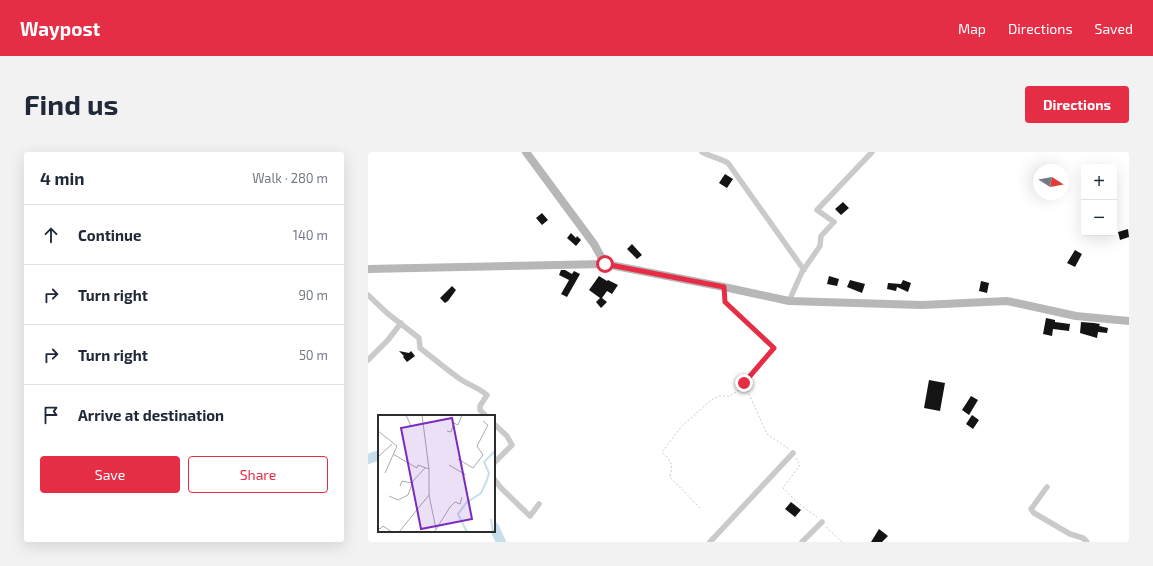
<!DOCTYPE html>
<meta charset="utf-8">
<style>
:root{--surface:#fff;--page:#f2f2f3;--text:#1f2937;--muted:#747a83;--line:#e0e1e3;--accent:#e62d46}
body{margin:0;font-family:"Exo 2",sans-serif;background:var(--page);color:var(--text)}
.controls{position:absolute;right:12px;top:12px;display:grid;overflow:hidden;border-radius:4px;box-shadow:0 4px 16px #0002}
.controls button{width:36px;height:36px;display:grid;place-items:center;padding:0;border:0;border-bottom:1px solid var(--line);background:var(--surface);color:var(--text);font:20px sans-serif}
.compass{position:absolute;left:665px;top:12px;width:36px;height:36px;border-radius:50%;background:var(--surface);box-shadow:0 4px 16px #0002;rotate:101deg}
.stop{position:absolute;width:12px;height:12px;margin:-9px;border:3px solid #e62d46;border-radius:50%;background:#fff}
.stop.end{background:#e62d46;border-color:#fff;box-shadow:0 1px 4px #0008}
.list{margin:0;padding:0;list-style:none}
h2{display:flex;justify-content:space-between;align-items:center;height:52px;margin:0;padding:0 16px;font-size:17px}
h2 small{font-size:13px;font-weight:400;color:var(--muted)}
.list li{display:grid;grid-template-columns:26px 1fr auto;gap:12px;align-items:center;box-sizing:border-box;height:60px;padding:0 16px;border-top:1px solid var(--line)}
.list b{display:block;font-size:15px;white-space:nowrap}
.list em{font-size:13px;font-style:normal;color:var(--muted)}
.actions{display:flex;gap:8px;padding:12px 16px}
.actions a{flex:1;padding:9px 0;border:1px solid var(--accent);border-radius:4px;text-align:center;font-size:14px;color:var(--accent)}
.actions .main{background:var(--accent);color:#fff}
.icon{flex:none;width:22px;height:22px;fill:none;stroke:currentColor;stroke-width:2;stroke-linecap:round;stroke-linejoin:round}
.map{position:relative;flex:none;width:761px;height:390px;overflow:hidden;border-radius:4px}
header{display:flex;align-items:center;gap:24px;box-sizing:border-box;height:56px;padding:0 20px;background:var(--accent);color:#fff}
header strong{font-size:19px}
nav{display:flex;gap:22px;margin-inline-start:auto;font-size:14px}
.intro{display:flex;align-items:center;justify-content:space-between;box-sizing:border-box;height:96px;padding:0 24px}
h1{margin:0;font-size:28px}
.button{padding:10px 18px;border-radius:4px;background:var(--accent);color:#fff;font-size:14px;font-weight:700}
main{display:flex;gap:24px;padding:0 24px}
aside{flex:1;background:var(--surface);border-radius:4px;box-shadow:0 4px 16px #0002}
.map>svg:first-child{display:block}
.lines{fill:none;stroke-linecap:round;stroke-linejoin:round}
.river{stroke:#c6dfeb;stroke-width:10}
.building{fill:#141414}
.path{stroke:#cacaca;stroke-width:1;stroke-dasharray:2 2;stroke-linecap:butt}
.street{stroke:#cacaca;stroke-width:5.5}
.secondary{stroke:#b7b7b7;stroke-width:8}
.route{stroke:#e62d46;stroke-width:5}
.inset-river{fill:none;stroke:#c6dfeb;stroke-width:2}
.inset-road{fill:none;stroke:#ababab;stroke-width:1}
.view{fill:#7b2cbf;fill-opacity:0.15;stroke:#7b2cbf;stroke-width:2}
.inset-edge{fill:none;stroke:#2d2d2d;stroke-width:2}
</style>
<header>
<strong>Waypost</strong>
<nav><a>Map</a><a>Directions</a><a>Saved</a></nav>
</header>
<div class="intro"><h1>Find us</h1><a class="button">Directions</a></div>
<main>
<aside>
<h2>4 min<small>Walk · 280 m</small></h2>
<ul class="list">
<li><svg class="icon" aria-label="ahead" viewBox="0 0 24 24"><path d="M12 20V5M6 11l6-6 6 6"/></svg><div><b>Continue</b></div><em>140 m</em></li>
<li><svg class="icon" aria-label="right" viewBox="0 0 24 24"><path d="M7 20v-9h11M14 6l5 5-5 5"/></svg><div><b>Turn right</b></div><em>90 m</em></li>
<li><svg class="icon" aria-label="right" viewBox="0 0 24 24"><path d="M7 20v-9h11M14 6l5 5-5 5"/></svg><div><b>Turn right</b></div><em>50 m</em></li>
<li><svg class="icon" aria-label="arrive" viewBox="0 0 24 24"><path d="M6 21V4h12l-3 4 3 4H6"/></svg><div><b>Arrive at destination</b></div></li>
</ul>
<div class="actions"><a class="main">Save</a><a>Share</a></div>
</aside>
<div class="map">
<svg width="761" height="390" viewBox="0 0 761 390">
<rect width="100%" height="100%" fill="#fff"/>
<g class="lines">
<path class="river" d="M 0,307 L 11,303
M 126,375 L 133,390"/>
</g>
<path class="building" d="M 357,22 L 365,27 L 359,36 L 351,31 Z
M 475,50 L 481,56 L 473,63 L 467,57 Z
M 174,61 L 180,68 L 174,73 L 168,66 Z
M 760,77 L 761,85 L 752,88 L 750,80 Z
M 203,81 L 208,86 L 209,84 L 213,88 L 208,94 L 199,86 Z
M 264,92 L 274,103 L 269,107 L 259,97 Z
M 707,98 L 714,102 L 707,115 L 699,111 Z
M 193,118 L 197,118 L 204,122 L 206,119 L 212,122 L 199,145 L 193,142 L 201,128 L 191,123 Z
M 231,124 L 239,129 L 240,128 L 250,133 L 244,142 L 239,139 L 234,146 L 239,150 L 233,156 L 228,150 L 232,146 L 221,138 Z
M 461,124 L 471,127 L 469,134 L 459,132 Z
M 482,128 L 497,132 L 494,141 L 479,135 Z
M 535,128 L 543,131 L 540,140 L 529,135 L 528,139 L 519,137 L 520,131 L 533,132 Z
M 613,129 L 621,131 L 619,141 L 611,139 Z
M 84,134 L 88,138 L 80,149 L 77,151 L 72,146 Z
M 678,166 L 687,168 L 687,170 L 702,172 L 701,179 L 685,177 L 684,184 L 675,182 Z
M 713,170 L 726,171 L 732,172 L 731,174 L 740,176 L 739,181 L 730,180 L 729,186 L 712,181 Z
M 31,199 L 41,201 L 43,199 L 47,204 L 39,210 L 35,205 L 36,204 Z
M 561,228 L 577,231 L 572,259 L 556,256 Z
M 603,244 L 610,248 L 601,263 L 594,258 Z
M 604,263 L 611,268 L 605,277 L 598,272 Z
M 423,350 L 433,358 L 427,365 L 417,357 Z
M 511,377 L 520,384 L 514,390 L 503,390 Z"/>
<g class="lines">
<path class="path" d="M 357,143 L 357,150 L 406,196 L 376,231 L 399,282 L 421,297
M 428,306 L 432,313 L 415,336 L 430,351 L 449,365
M 332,356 L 302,325 C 305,312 304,310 294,300 L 314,274 L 343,248 L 351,244 L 362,244 L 376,235
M 458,375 L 474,390"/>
<path class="street" d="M 334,0 C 343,5 352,6 360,11 L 436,118
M 0,143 L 19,161 L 51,186 L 52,196 C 65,206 78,217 92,227 C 101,233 111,236 119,243 L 112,254 L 112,258 L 118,264
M 421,149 L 434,120 L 452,94 L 453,84 L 466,70 L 449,58 L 504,0
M 0,208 L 20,188 L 33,171
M 126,272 L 139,284 L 144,293 L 126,311
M 126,327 L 133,336 L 162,364 L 171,352
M 679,335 L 663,357 L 666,361 L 702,382 L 715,386 L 719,390
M 342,390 L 425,301
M 434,390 L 454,370"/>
<path class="secondary" d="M 158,0 L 226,92 L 237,112 L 356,135 L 421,149 L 554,153 L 639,149 L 708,164 L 761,169
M 0,117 L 237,112"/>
</g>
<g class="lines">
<path class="route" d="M 237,112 L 356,135 L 357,150 L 406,196 L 376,231"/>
</g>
<g transform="translate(10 263)">
<rect width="117" height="117" fill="#fff"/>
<path class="inset-river" d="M 109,65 L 111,58 L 106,47 L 117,36M 113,104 L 115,117M 89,117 L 80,99 L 88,88 L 103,78 L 109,65"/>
<path class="inset-road" d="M 28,0 L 33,11M 0,16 L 19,31 L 7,58M 69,16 L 73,17 L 76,8 L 80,10 L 84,0M 15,39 L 39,53 L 40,50 L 51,54M 0,42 L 14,29M 80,44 L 95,53 L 105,40 L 99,31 L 110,10 L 105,6M 71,50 L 88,60M 22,71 L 24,66 L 34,68M 51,80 L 58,114M 11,81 L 20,85 L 30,80 L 35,66 L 47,53M 0,112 L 2,114 L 5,111 L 14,117M 57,116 L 72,92 L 77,87 L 82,89 L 84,82M 21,117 L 51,80 L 51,54 L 44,0"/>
<path class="view" d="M 74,3 L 94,104 L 43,114 L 23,13 Z"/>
<rect width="117" height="117" class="inset-edge"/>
</g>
</svg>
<div class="controls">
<button>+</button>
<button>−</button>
</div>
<svg class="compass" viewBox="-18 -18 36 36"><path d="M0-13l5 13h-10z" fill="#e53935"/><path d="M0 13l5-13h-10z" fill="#747a83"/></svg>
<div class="stop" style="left:237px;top:112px"></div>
<div class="stop end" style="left:376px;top:231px"></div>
</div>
</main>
